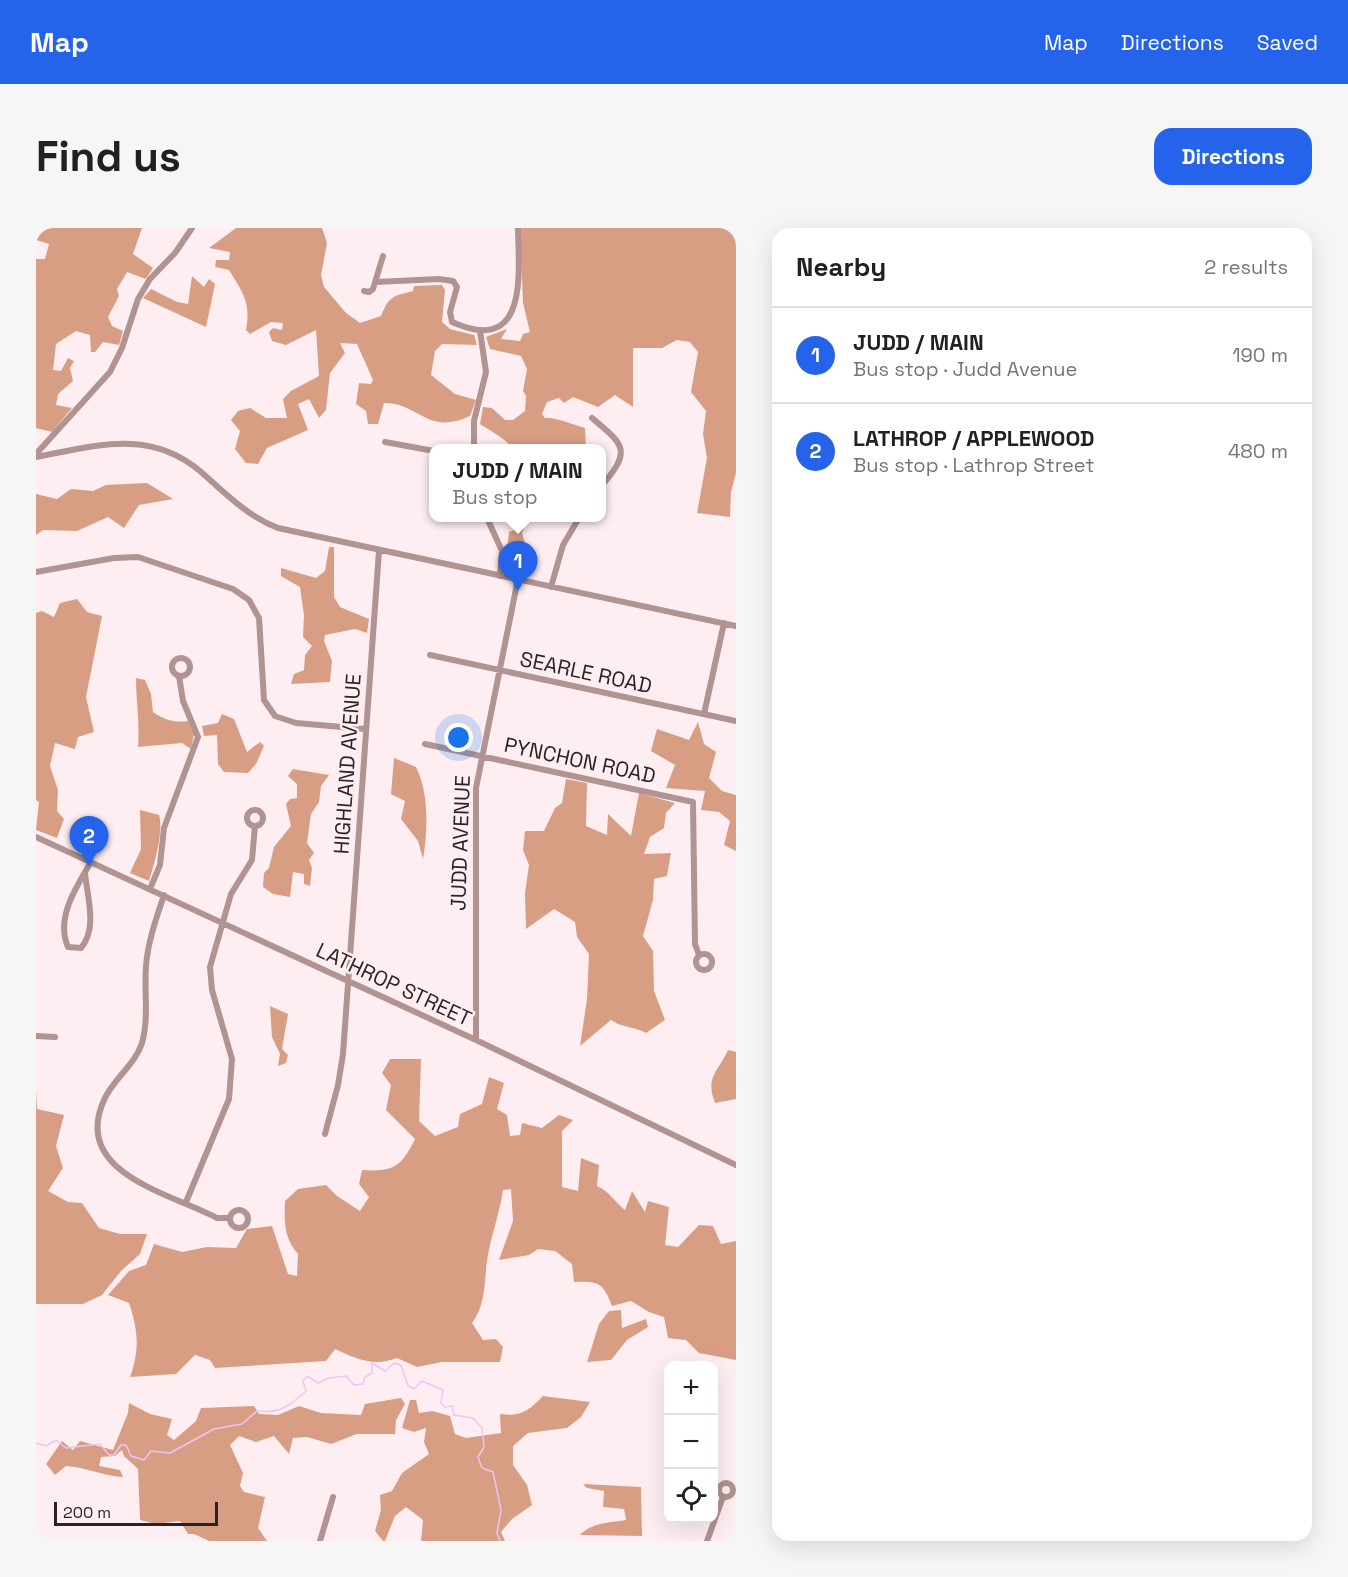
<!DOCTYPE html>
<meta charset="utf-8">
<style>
:root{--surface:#fff;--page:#f6f6f6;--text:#202124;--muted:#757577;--line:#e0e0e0;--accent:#2563eb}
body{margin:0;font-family:"Space Grotesk",sans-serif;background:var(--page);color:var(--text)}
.controls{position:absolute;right:18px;bottom:18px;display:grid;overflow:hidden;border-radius:12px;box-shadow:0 6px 24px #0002}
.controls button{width:54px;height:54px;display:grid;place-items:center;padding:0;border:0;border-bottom:2px solid var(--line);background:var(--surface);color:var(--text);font:30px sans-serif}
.scale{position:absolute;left:18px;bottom:15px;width:164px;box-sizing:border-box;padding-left:6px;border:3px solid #2a2325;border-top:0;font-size:16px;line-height:21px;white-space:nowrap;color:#2a2325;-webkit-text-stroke:4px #feeef2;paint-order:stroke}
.you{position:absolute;left:423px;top:510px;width:21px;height:21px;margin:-15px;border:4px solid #fff;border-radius:50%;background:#1a73e8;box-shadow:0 0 0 9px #1a73e833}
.badge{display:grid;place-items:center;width:39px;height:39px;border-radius:50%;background:var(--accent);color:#fff;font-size:20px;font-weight:700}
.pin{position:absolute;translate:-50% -50px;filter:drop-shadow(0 2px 3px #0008)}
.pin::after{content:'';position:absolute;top:32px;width:21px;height:18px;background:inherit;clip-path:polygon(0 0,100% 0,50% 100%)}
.popup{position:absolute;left:393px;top:216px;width:177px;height:78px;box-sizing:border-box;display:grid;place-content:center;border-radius:12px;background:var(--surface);filter:drop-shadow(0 2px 4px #0005);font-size:20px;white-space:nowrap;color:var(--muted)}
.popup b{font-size:22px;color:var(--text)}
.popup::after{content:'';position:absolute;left:50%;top:100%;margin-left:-12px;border:12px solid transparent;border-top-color:var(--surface)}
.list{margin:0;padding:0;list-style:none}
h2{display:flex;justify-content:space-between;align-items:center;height:78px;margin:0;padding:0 24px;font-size:26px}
h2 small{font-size:20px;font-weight:400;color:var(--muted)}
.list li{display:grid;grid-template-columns:39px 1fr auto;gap:18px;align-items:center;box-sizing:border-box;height:96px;padding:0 24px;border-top:2px solid var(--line)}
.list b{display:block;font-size:22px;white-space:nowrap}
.list p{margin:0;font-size:20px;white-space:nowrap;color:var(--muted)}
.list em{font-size:20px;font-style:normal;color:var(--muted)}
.icon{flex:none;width:33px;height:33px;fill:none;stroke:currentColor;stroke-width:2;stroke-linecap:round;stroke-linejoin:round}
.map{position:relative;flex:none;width:700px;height:1313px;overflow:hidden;border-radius:18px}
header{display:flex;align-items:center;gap:36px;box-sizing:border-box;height:84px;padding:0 30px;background:var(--accent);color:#fff}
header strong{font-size:28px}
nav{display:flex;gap:33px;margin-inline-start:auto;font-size:21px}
.intro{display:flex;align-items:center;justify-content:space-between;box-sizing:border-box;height:144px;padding:0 36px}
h1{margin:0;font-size:42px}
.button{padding:15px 27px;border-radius:18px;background:var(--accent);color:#fff;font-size:21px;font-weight:700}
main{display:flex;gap:36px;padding:0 36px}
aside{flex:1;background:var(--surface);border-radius:18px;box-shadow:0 6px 24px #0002}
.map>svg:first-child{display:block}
.forest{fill:#d89e84}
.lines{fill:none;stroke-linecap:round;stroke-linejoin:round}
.stream{stroke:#eac5f6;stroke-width:1.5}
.minor{stroke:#b19391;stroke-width:6}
.labels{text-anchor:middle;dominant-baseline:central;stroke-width:5;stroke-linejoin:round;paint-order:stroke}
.street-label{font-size:21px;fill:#2a2325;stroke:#feeef2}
</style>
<header>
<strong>Map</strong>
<nav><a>Map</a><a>Directions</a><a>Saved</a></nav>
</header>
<div class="intro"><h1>Find us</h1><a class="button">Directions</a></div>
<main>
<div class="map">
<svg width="700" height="1313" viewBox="0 0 700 1313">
<rect width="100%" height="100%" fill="#feeef2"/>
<path class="forest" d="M 3,0 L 106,0 L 97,26 L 117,40 L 110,51 L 91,44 L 81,61 L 83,68 L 72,89 L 76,98 L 87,103 L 83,117 L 67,114 L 59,124 L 55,124 L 54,107 L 40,103 L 20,116 L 17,142 L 25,143 L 32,130 L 38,133 L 34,140 L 37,153 L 22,166 L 20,177 L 36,180 L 16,204 L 0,200 L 0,31 L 9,31 L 13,16 L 0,12 Z
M 200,0 L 286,0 L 291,15 L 285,47 L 288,59 L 310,85 L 324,95 L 345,88 C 353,68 357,68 377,63 L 378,58 L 406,57 L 409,62 L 406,94 L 414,101 L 438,107 L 441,117 L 406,116 L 399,123 L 395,147 L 419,166 L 440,172 L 434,188 C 391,208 384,175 348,175 L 342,196 L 332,196 L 330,183 L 320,176 L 323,155 L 335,156 L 337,152 L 321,116 L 304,115 L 309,125 L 294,145 L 290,182 L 283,190 L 273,171 L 262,176 L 272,202 L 231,220 L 222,236 L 210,235 L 199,221 L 204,203 L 195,192 L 202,183 L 214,180 L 230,190 L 251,190 L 247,171 L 255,163 L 283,148 L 280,102 L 250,117 L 236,113 L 233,104 L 237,100 L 246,102 L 247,95 L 235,94 L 214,106 L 210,102 C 215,74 207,65 193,42 L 179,39 L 180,32 L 193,32 L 194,24 L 173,20 Z
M 484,0 L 700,0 L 700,245 L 695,264 L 694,289 L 661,285 L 671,230 L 667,206 L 670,183 L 655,164 L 662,124 L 654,114 L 641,112 L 626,120 L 597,120 L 597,179 L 579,167 L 562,179 L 537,169 L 528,175 L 523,170 L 511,174 L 506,186 L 509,190 C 521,189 538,197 549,200 L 550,220 L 477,220 C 468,210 456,204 444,196 L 447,179 L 456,180 L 469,192 L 477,192 L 489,183 L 490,168 L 487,163 L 491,141 L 485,128 L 454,121 L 450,109 L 471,101 L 465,111 L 484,113 L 487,106 L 494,104 L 487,75 Z
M 156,48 L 168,59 L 173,51 L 179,56 L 170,99 L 107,70 L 115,61 L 141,74 L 152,76 Z
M 111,255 L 137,271 L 103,277 L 88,300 L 72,289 L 41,303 L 7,302 L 0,307 L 0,266 L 21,271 L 35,261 L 57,263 L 70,257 Z
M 484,290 L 492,290 L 486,305 L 489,315 L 487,330 L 471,323 L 473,304 L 484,300 Z
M 293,319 L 298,319 L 298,369 L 304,379 L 333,391 L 331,405 L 319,401 L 289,407 L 288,413 L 296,433 L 294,454 L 255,456 L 258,446 L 268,442 L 269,427 L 276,418 L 267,409 L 268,388 L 264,359 L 245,348 L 245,340 L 280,350 L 289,343 Z
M 41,371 L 51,384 L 66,388 L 50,469 L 58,504 L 42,509 L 39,521 L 19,515 L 14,538 L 22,562 L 21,583 L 28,591 L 21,610 L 0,602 L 3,574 L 0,572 L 0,385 L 6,383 L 18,389 L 24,375 Z
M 100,450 L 109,452 L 115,466 L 117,484 C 128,492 139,495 152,493 L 158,506 L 155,521 L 146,515 L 102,519 C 104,495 100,474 100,450 Z
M 186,486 L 198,491 L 211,524 L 224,514 L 228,518 L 220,536 L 212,545 L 188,544 L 182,536 L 181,507 L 168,508 L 166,498 L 182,495 Z
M 662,494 L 668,516 L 680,524 L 673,550 L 686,563 L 700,567 L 700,623 L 688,617 L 694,593 L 683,584 L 665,582 L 669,563 L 630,560 L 639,537 L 615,523 L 621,501 L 653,512 Z
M 358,530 L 380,539 C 393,565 392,602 387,631 L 382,613 L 365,591 L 369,573 L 355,566 Z
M 257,541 L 293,547 L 285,558 L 283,574 L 275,586 L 271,615 L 278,625 L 273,632 L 276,640 L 274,658 L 268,656 L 268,646 L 257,644 L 254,669 L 237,666 L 227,659 L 228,645 L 233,640 L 238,619 L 255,598 L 250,576 L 254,571 L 261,570 L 261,556 L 252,548 Z
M 530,551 L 551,555 L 550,598 L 571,607 L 572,586 L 595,608 L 603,565 L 639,575 L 630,585 L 628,600 L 614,609 L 608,626 L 635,625 L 631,648 L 618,651 L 617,672 L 607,708 L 617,723 L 618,763 L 629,792 L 610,805 C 598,798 586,800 575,792 L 544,818 L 551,771 L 553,726 L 541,709 L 539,694 L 518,681 L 490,701 L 489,665 L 493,637 L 487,622 L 489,603 L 508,603 L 519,580 L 526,575 Z
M 104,582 L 123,587 C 128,603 118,637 113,653 L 94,645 L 105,621 Z
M 234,778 L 252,786 L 246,821 L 252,827 L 250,835 L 242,838 L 244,826 L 236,809 Z
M 692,822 L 700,824 L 700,871 L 679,875 C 669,849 682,844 692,822 Z
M 354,831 L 385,831 L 383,893 L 399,908 L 422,899 L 424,886 L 446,876 L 453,849 L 468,855 L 461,881 L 471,887 L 474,908 L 484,907 L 486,895 L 506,900 L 523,887 L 537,892 L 526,903 L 526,959 L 542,963 L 545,930 L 563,937 L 561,958 C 573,963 579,974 589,982 L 596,963 L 609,984 L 612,973 L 633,979 L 629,1017 L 642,1019 L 663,997 L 677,998 L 685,1016 L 700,1013 L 700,1132 L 663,1125 L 650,1112 L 632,1110 L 628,1089 L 613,1084 L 595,1073 L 576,1078 C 567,1054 562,1053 538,1054 L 536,1036 L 519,1023 L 502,1021 L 493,1027 L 463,1032 L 477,993 L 475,961 L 467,962 C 464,983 457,1002 453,1022 C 447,1048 452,1074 436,1095 L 447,1112 L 460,1111 L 467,1119 L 464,1134 L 406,1134 L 381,1139 L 361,1130 C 337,1139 321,1131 299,1121 L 290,1133 L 179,1140 L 174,1132 L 159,1127 L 140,1146 L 94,1149 C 104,1122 102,1102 93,1075 L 72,1067 L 93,1043 L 110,1037 L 118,1016 L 146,1024 L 171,1019 L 200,1020 L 211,1001 L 236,998 L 252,1046 L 261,1048 L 262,1026 C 248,1010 248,994 249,973 L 262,961 L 290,957 L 301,968 L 324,983 L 333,969 L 323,956 L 326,942 C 358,944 365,939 379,911 L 350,882 L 355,857 L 346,845 Z
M 0,862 L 1,881 L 28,887 L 20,918 L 27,940 L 12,963 L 32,974 L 46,975 L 63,1000 L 84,1006 L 111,1006 L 104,1026 L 85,1043 L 66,1067 L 47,1076 L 0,1076 Z
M 585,1082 L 586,1100 L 610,1091 L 612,1099 L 591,1112 L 575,1132 L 551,1134 L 563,1096 L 573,1083 Z
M 507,1168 L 554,1174 L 545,1189 L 531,1200 L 492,1205 L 477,1218 L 477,1237 L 491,1257 L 496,1277 L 476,1291 L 465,1304 L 469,1313 L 385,1313 L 387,1292 L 370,1279 L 359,1288 L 349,1313 L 347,1313 L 339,1303 L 345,1282 L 344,1267 L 356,1263 L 366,1245 L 393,1226 L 388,1214 L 390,1200 L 378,1204 L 366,1200 L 374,1172 L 380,1172 L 383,1185 L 396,1183 L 414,1188 L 419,1206 L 430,1210 L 465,1205 L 464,1186 C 485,1189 492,1183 507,1168 Z
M 365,1170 L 369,1176 L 360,1192 L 359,1206 L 321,1206 L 295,1216 L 271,1209 L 257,1210 L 253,1226 L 238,1208 L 220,1214 L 203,1208 L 194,1217 L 207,1245 L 204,1258 L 208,1264 L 229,1269 L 222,1300 L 231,1313 L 173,1313 L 158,1306 L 152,1306 L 144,1293 L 120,1296 L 104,1292 L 102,1241 L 88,1228 L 86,1222 L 79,1228 L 65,1229 L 63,1238 L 84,1242 L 87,1249 C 66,1248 50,1239 30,1238 L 19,1247 L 10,1236 L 26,1213 L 37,1222 L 44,1213 L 77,1222 L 92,1185 L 93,1175 L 114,1186 L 136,1191 L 131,1207 L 138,1212 L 160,1193 L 165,1180 L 218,1178 L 223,1186 L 242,1187 L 263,1178 L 285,1185 L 325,1187 L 329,1176 Z
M 547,1256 L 605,1259 L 606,1308 L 544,1307 C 556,1294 574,1295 590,1292 L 588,1281 L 567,1279 L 568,1263 L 551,1260 Z"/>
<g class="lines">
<path class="stream" d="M 0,1215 L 10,1218 L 20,1212 L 30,1220 L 64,1216 L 73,1227 L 78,1227 L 85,1217 L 90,1217 L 95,1228 L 108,1232 L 115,1223 L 134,1225 L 178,1201 L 206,1196 L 221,1183 C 243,1186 254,1178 270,1163 L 267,1153 L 271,1148 L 282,1155 L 293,1150 L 310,1148 L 318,1157 L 327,1156 L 329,1149 L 336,1145 L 336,1135 L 349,1143 L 358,1135 L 365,1137 L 372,1158 L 378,1161 L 386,1153 L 407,1162 L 405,1175 L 409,1179 L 416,1178 L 418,1187 L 437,1190 L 446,1200 L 448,1219 L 442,1229 L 446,1240 L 457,1244 L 465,1282 L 461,1305 L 464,1313"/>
<path class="minor" d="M 340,54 L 403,51 L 417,53 L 421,59 L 414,84 L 416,94 C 492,128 483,48 482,0
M 328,63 L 333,64 L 337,61 L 347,28
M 556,190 C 587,216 597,222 566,257
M 349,214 L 398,223
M 438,220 L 438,193 L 450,144 L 444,103
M 0,226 L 74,144 L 86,120 L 102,71 L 114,51 L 139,25 L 156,0
M 0,229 C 60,218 113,200 164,243 C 189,265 211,288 242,300 L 700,398
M 451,290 L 466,323 L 464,348
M 0,344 L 78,330 L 102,329 L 197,361 L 213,372 L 223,390 L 228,472 L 239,488 L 260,495 L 329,501
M 515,359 L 527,317 L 543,290
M 394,427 L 700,493
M136 439a9 9 0 1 1 18 0a9 9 0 1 1-18 0Z
M 668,486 L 688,395
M 389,516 L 657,574 L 659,716 L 663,727
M211 590a8 8 0 1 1 16 0a8 8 0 1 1-16 0Z
M 0,609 L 440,812 L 700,937
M 49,645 C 51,668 62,700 45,720 L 32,719 C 19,690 41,658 55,634
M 114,661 L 124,637 L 128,600 L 162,509 L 147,473 L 143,448
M 128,667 C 120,691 112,713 110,738 C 108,763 113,790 106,815 C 99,837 77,851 68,872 C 35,945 134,965 181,990 L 193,990
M660 734a8 8 0 1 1 16 0a8 8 0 1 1-16 0Z
M 0,808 L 19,809
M 440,812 L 440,560 L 482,351
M 289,906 L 302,857 L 307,826 L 343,323
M 150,974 L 193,871 L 196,831 L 176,762 L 174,739 L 195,666 L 216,632 L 219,598
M194 991a9 9 0 1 1 18 0a9 9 0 1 1-18 0Z
M683 1262a7 7 0 1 1 14 0a7 7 0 1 1-14 0Z
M 284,1313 L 297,1269
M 671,1313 L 687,1269"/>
</g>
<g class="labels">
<g class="street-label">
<text transform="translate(550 444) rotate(12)">SEARLE ROAD</text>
<text transform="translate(544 532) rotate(12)">PYNCHON ROAD</text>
<text transform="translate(311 536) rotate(-86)">HIGHLAND AVENUE</text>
<text transform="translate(424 615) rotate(-88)">JUDD AVENUE</text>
<text transform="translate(358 756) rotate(25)">LATHROP STREET</text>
</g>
</g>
</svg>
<div class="controls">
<button>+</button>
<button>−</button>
<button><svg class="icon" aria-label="locate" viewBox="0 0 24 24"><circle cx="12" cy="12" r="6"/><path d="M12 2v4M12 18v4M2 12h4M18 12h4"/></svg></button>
</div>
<div class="scale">200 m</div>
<div class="you"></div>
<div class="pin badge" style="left:482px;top:363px">1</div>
<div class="popup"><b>JUDD / MAIN</b>Bus stop</div>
<div class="pin badge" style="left:53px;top:638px">2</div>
</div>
<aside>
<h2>Nearby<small>2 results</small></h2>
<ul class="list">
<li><span class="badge">1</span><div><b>JUDD / MAIN</b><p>Bus stop · Judd Avenue</p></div><em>190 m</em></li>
<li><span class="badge">2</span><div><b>LATHROP / APPLEWOOD</b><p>Bus stop · Lathrop Street</p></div><em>480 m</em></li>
</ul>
</aside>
</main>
